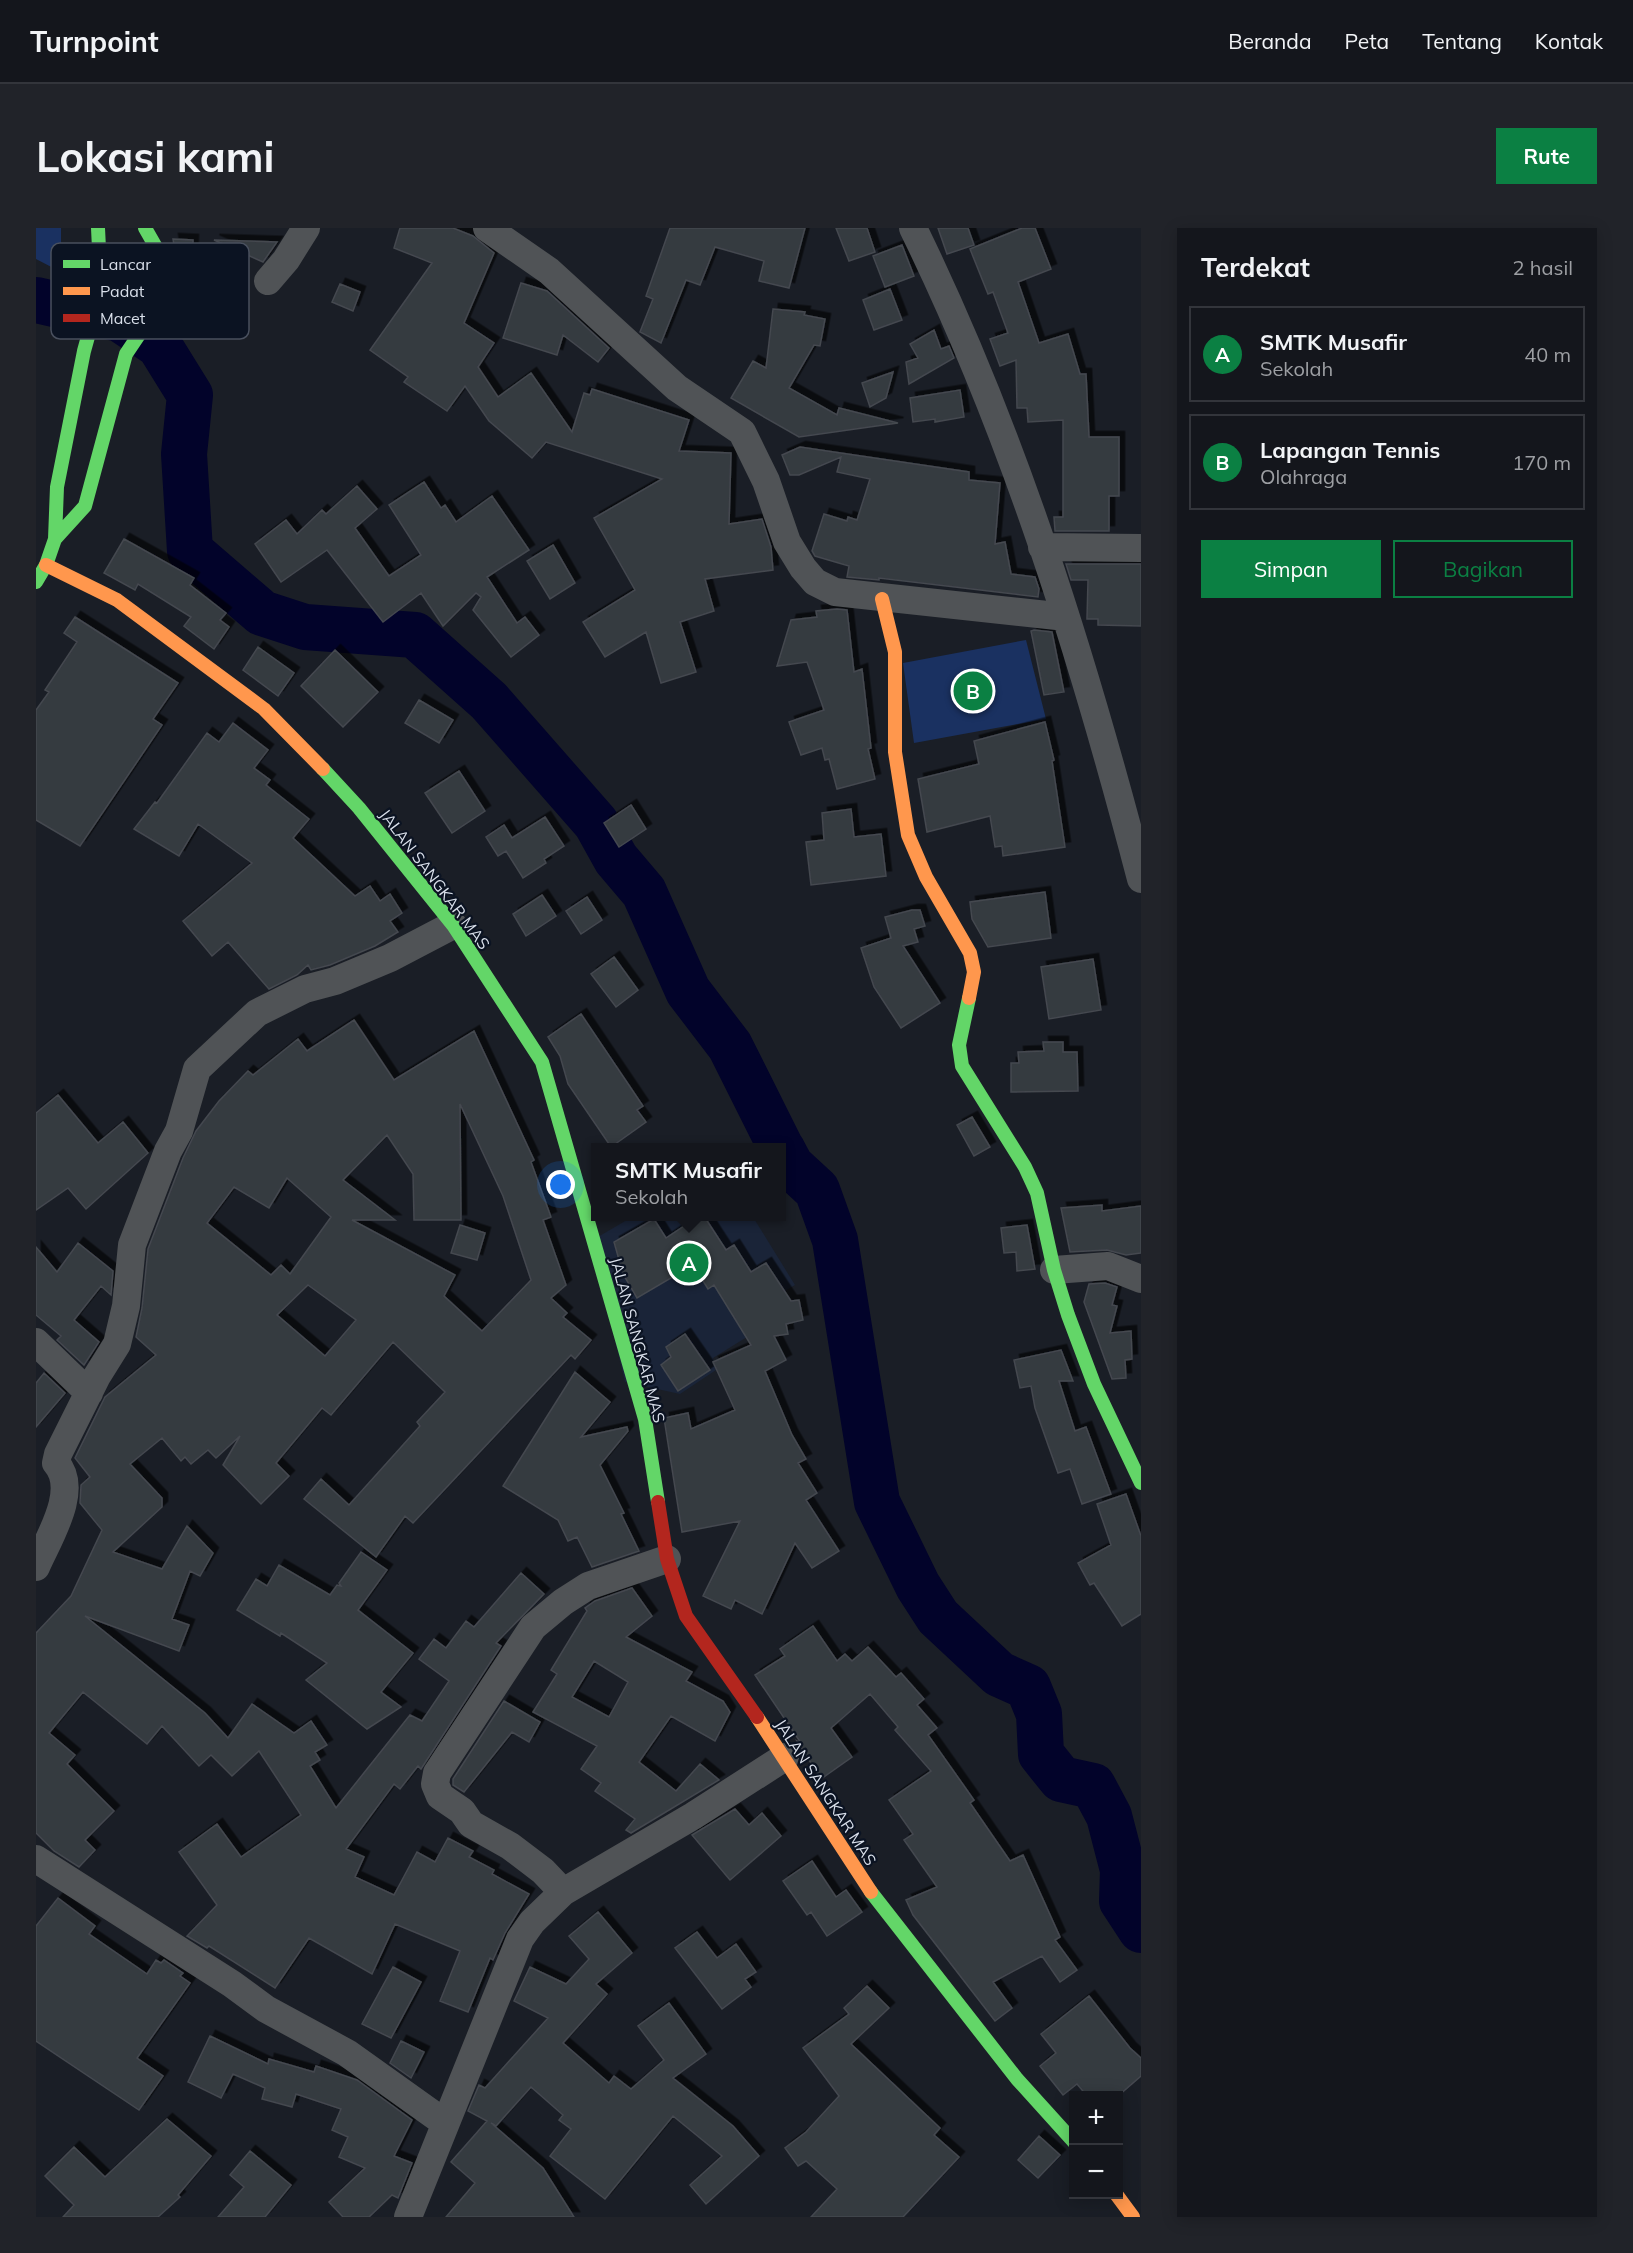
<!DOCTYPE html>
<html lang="id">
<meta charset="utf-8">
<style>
:root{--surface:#14161c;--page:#212329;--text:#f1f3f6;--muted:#9d9fa3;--line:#33353b;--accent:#0b8043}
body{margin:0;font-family:Mulish,sans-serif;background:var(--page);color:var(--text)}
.controls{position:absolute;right:18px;bottom:18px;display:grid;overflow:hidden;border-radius:0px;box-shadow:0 3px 15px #0003}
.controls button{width:54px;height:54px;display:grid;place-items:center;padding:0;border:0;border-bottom:2px solid var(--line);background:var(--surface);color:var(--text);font:30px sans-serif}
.you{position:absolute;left:525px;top:957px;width:21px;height:21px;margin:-15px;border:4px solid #fff;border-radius:50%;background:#1a73e8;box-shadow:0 0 0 9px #1a73e833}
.badge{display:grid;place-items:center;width:39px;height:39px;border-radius:50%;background:var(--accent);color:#fff;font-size:20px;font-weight:700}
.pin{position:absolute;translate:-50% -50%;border:3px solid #fff;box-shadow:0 2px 6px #0006}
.popup{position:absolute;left:555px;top:915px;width:195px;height:78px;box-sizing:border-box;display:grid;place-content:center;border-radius:0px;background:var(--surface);filter:drop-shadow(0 2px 4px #0005);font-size:20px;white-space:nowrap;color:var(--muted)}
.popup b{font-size:22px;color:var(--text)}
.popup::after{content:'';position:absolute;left:50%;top:100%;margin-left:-12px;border:12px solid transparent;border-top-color:var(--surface)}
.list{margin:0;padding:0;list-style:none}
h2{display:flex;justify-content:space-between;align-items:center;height:78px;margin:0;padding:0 24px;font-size:26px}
h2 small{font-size:20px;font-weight:400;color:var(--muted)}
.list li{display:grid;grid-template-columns:39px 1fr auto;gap:18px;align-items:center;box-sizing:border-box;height:96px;margin:0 12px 12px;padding:0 12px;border:2px solid var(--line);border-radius:0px}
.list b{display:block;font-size:22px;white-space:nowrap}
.list p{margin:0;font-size:20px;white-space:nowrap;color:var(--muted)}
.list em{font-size:20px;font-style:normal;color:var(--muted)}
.actions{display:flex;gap:12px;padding:18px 24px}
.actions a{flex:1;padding:14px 0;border:2px solid var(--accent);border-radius:0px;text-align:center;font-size:21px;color:var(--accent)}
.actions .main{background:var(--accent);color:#fff}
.map{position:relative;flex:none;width:1105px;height:1989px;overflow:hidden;border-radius:0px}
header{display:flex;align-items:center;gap:36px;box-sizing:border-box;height:84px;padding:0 30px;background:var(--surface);border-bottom:2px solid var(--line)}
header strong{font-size:28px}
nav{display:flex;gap:33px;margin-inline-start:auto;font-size:21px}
.intro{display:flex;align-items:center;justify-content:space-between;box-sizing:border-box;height:144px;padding:0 36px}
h1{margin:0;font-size:42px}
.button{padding:15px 27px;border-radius:0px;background:var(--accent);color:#fff;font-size:21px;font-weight:700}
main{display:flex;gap:36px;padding:0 36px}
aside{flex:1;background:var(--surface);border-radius:0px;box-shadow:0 3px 15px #0003}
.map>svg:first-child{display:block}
.built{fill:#1a2438}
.green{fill:#1a3161}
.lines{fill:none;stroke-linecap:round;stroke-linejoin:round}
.river{stroke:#02032a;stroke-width:46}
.building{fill:#363a41;stroke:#44484f;stroke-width:1.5;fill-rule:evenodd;filter:url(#shadow)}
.street{stroke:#505356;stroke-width:28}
.fast{stroke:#63d668;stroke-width:14}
.slow{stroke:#ff974d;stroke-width:14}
.jam{stroke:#b3261e;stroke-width:14}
.labels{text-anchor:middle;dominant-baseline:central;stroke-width:4.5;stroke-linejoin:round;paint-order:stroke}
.street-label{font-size:16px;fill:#d9dfea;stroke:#0b1322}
.key{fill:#0b1322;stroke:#49505e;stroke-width:1.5}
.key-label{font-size:16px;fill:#d9dfea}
</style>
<header>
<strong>Turnpoint</strong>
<nav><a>Beranda</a><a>Peta</a><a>Tentang</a><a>Kontak</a></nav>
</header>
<div class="intro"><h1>Lokasi kami</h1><a class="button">Rute</a></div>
<main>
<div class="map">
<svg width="1105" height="1989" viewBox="0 0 1105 1989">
<defs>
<filter id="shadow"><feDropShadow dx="5.5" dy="-5.5" stdDeviation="0" flood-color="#0009"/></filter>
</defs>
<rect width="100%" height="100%" fill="#1a1e26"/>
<path class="built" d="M 596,989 L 717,989 L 759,1057 L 713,1083 L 719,1104 L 677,1130 L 680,1142 L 644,1166 L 589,1154 L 555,1013 Z"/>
<path class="green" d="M 0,0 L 25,0 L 25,44 L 0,31 Z
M 990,412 L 1010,491 L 878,515 L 867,435 Z"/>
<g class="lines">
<path class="river" d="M 0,72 L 84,91 L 123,117 L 154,167 L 148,226 L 154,323 L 226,385 L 269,399 L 379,407 L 453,473 L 560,595 L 580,631 L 608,664 L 652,763 L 694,818 L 745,920
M 746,921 L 755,938 L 781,962 L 799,1012 L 841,1274 L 882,1358 L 902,1389 L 963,1446 L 992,1459 L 1003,1486 L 1005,1526 L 1025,1551 L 1057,1558 L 1073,1588 L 1087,1642 L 1086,1673 L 1105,1702"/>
</g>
<path class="building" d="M 364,0 L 417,0 L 437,8 L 458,25 L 428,95 L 458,115 L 442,139 L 462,169 L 495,145 L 536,204 L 548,165 L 554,167 L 556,161 L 653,192 L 643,223 L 695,225 L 693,296 L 726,291 L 735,319 L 737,342 L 669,351 L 678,383 L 644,394 L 660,444 L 625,455 L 610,404 L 569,429 L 547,394 L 599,362 L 558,290 L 626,251 L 510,214 L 496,230 L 453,193 L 429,158 L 411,183 L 368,154 L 372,149 L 334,122 L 396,35 L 358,20 Z
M 634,0 L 769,0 L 753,60 L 723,53 L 728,33 L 679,19 L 664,57 L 650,52 L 625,115 L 604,104 L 617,71 L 610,68 Z
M 800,0 L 831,0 L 839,24 L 813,33 Z
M 902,0 L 932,0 L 938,17 L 911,26 Z
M 986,0 L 999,0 L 1015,41 L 982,54 L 1003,115 L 1032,106 L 1044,146 L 1050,146 L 1053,209 L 1083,209 L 1083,268 L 1073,268 L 1073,303 L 1019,303 L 1018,289 L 1027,289 L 1027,192 L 992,194 L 991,180 L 981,180 L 980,132 L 964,138 L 954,111 L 972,105 L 957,64 L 952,66 L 934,21 Z
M 137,11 L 157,12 L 156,37 L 141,36 Z
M 178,12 L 241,14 L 227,34 Z
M 866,17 L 878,48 L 849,59 L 837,28 Z
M 485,55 L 511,63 L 573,120 L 562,134 L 527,107 L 521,127 L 467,110 Z
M 304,56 L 324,64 L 317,83 L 296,74 Z
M 854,61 L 866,92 L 838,102 L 827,72 Z
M 737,81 L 769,84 L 768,87 L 789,91 L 784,118 L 778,117 L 753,160 L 801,187 L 803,180 L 862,195 L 763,209 L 695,170 L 717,133 L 730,140 Z
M 898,102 L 905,121 L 913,118 L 918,130 L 873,156 L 870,134 L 882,130 L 874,116 Z
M 857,144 L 850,170 L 834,179 L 826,155 Z
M 924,162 L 928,189 L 899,194 L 899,191 L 877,194 L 874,170 Z
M 764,219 L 933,244 L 933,252 L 964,255 L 959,316 L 969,314 L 975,346 L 999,349 L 1003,361 L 1002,369 L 843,350 L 843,352 L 811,349 L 813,338 L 779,328 L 776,323 L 788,286 L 811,293 L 812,289 L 821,292 L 834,251 L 801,244 L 805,229 L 763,247 L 754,247 L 746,227 Z
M 388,254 L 405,280 L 409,277 L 420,294 L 456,268 L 493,322 L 451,349 L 481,395 L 489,389 L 503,407 L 475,429 L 437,382 L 445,369 L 440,365 L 407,398 L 385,365 L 347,394 L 291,322 L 245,354 L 219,316 L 250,292 L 261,306 L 286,282 L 290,286 L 321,258 L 341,281 L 319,300 L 353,348 L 385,327 L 353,277 Z
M 88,311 L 158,350 L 154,357 L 190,385 L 184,392 L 193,399 L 178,421 L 148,398 L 155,389 L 102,356 L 99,362 L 68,345 Z
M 517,317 L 539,355 L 514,371 L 491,333 Z
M 1030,336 L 1105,336 L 1105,398 L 1062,397 L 1062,391 L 1051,391 L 1052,352 L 1035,352 Z
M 801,381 L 811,382 L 818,444 L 826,441 L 835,520 L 832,521 L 839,551 L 801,561 L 793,531 L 789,532 L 786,520 L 765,527 L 753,494 L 788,482 L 771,434 L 741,438 L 755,392 L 781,389 L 780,383 Z
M 39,389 L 142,455 L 117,491 L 126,497 L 44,618 L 0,592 L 0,482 L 13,464 L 9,462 L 41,414 L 28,405 Z
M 998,402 L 1016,404 L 1028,464 L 1008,467 L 995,403 Z
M 222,419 L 258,445 L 242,468 L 207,442 Z
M 299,422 L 342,464 L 307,499 L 265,458 Z
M 383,472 L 417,492 L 403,515 L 369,495 Z
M 1009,494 L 1018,532 L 1016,533 L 1029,619 L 967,628 L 966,618 L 959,619 L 954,588 L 891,604 L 882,551 L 943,536 L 938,513 Z
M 197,495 L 232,522 L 218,540 L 234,552 L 230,557 L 273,591 L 257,610 L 319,668 L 334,658 L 344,673 L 354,666 L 366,685 L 354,693 L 362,704 L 339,718 L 294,737 L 275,742 L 272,737 L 261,747 L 233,761 L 192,714 L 176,728 L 147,693 L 216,635 L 162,596 L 143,628 L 98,601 L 119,574 L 121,575 L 171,505 L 183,514 Z
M 423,543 L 449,583 L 416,605 L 389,565 Z
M 595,577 L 610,601 L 583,619 L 568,595 Z
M 815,581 L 818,609 L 845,606 L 850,648 L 775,657 L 770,614 L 788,612 L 786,585 Z
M 509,589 L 528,618 L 508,631 L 510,635 L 487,650 L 470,623 L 462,628 L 450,609 L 468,597 L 476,610 Z
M 1009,664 L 1015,710 L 952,719 L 936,691 L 934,674 Z
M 506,667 L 520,688 L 490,708 L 477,686 Z
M 551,669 L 566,692 L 545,706 L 530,683 Z
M 876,682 L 884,682 L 889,698 L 878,701 L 882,714 L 867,718 L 904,775 L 865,800 L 838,759 L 825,720 L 855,710 L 849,689 Z
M 578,729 L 602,762 L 580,779 L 555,746 Z
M 1057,731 L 1065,782 L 1013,791 L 1005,739 Z
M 545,786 L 607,878 L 601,882 L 610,894 L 575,919 L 532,856 L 524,828 L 512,809 Z
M 318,792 L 358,852 L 438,803 L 498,932 L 495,934 L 515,989 L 507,992 L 530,1057 L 515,1070 L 531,1085 L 527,1089 L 555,1112 L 539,1131 L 535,1127 L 377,1295 L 369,1288 L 340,1329 L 268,1271 L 285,1251 L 313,1277 L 384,1198 L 381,1194 L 409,1164 L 357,1114 L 295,1187 L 286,1180 L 240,1235 L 253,1248 L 225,1276 L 187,1237 L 204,1208 L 180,1230 L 172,1222 L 155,1236 L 149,1229 L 145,1233 L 126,1210 L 94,1236 L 126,1270 L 126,1279 L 77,1324 L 126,1341 L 151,1298 L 177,1325 L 164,1348 L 154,1343 L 136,1391 L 153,1397 L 143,1423 L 49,1388 L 169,1485 L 192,1510 L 216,1476 L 258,1505 L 275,1493 L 291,1517 L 279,1524 L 284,1532 L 274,1538 L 300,1580 L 374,1487 L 386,1493 L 413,1453 L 383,1431 L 398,1411 L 410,1420 L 430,1393 L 438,1399 L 485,1345 L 508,1366 L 460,1415 L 465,1418 L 385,1541 L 382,1538 L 364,1561 L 358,1556 L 310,1621 L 328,1629 L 319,1649 L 358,1667 L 381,1624 L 399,1634 L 412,1610 L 437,1623 L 433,1629 L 458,1642 L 456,1646 L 493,1666 L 469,1705 L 457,1732 L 454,1730 L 432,1784 L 404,1773 L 424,1723 L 359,1696 L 336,1746 L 273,1710 L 239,1760 L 173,1718 L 171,1720 L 151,1708 L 181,1677 L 143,1624 L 181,1596 L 205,1629 L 265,1587 L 223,1523 L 196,1548 L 175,1527 L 163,1538 L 126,1498 L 111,1516 L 47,1464 L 13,1505 L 39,1527 L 31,1536 L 78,1583 L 49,1612 L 59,1622 L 43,1639 L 18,1623 L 0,1605 L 0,1405 L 35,1368 L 66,1302 L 44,1275 L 45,1257 L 54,1249 L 39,1230 L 69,1169 L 120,1127 L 100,1109 L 106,1080 L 112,1021 L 147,930 L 160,903 L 183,873 L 212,843 L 217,847 L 262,811 L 271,823 ZM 424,876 L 467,968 L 495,1052 L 446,1103 L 408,1068 L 419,1047 L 316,992 L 359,992 L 307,952 L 351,907 L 377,946 L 378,992 L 425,992 ZM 251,950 L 295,989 L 254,1046 L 245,1037 L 235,1047 L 171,995 L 198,959 L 233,980 ZM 272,1057 L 320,1092 L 289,1128 L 241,1087 Z
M 1007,814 L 1027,814 L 1027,824 L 1041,824 L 1042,863 L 975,864 L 975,835 L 983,835 L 982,824 L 1008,823 Z
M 22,867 L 62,915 L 87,894 L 112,925 L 50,981 L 32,960 L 0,982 L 0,885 Z
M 936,889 L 954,919 L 938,928 L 921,897 Z
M 1066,977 L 1066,983 L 1105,978 L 1105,1025 L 1090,1027 L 1071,1022 L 1034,1024 L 1025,980 Z
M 663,988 L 668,988 L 690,1022 L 698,1017 L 715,1044 L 730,1035 L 755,1073 L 763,1072 L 767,1092 L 750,1096 L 752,1106 L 738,1108 L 750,1132 L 729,1143 L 756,1207 L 770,1231 L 762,1235 L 781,1265 L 770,1272 L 803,1323 L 776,1340 L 759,1315 L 726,1386 L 699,1372 L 695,1381 L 667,1368 L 704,1293 L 646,1304 L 628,1190 L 652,1185 L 655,1201 L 699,1182 L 677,1134 L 715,1117 L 678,1057 L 672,1061 L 657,1037 L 601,1070 L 587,1046 L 578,1014 L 618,991 L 630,1010 Z
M 424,997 L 449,1005 L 441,1032 L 415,1025 Z
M 991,997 L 999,1041 L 981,1043 L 980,1024 L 968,1025 L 965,1000 Z
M 42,1015 L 77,1043 L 75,1067 L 65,1058 L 38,1092 L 63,1114 L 48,1137 L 21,1112 L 25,1108 L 0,1087 L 0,1019 L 21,1044 Z
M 1069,1055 L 1081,1059 L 1076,1077 L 1081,1078 L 1074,1105 L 1095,1103 L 1096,1131 L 1089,1132 L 1090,1150 L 1076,1151 L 1048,1074 L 1053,1056 Z
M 649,1106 L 674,1142 L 642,1163 L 625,1137 L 635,1129 L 630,1119 Z
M 1025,1122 L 1037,1153 L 1023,1153 L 1039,1203 L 1050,1199 L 1075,1266 L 1046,1276 L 1034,1241 L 1022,1245 L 999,1180 L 995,1158 L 984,1160 L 978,1132 Z
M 539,1144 L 574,1174 L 545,1209 L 591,1199 L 592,1203 L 564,1237 L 588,1285 L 585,1286 L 603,1323 L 556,1339 L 541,1309 L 532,1313 L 522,1292 L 467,1258 Z
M 8,1145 L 29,1165 L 0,1199 L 0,1155 Z
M 1090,1266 L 1105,1308 L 1105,1386 L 1086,1398 L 1058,1355 L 1054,1357 L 1042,1335 L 1075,1317 L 1061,1276 Z
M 325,1324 L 351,1342 L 322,1382 L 377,1425 L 345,1464 L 365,1479 L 331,1501 L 270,1452 L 291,1435 L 245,1405 L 244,1408 L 201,1382 L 220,1351 L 231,1358 L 243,1337 L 294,1367 L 301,1357 L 305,1358 L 303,1355 Z
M 596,1360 L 616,1388 L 590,1409 L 656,1444 L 650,1453 L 687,1473 L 694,1484 L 679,1513 L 635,1488 L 603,1534 L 640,1563 L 664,1536 L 683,1552 L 595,1605 L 590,1602 L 599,1591 L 559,1563 L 565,1555 L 545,1541 L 561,1518 L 497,1484 L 521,1446 L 515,1442 L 551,1383 L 549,1380 L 559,1373 ZM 558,1433 L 592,1454 L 573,1489 L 536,1469 Z
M 777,1398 L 801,1433 L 809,1426 L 816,1433 L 832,1419 L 860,1449 L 865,1445 L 888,1471 L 881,1477 L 901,1500 L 892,1507 L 938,1572 L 934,1575 L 974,1633 L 987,1627 L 1024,1709 L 1019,1712 L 1041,1742 L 1024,1754 L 1006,1728 L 957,1754 L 976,1780 L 959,1793 L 877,1687 L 870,1672 L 901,1659 L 868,1612 L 877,1606 L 853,1572 L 895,1543 L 859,1502 L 862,1499 L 834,1466 L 795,1500 L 816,1529 L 785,1551 L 761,1513 L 765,1515 L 719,1447 L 749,1428 L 744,1421 Z
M 468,1473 L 504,1494 L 493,1514 L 476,1504 L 428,1564 L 417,1557 L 417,1551 Z
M 699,1581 L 713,1597 L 726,1585 L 745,1608 L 694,1652 L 656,1607 Z
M 776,1633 L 800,1669 L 810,1662 L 826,1684 L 791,1708 L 775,1684 L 771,1687 L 747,1653 Z
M 22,1670 L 59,1698 L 53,1706 L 111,1746 L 120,1732 L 125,1735 L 128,1732 L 147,1745 L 144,1748 L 154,1755 L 101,1830 L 127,1848 L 103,1882 L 0,1813 L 0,1698 Z
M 562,1684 L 596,1725 L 560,1756 L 571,1766 L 527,1815 L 573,1855 L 578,1848 L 595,1861 L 628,1832 L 602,1798 L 633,1775 L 670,1826 L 637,1850 L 697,1898 L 723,1928 L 670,1976 L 654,1957 L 686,1928 L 637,1888 L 569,1971 L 514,1928 L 535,1901 L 523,1892 L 527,1887 L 495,1859 L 460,1898 L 455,1895 L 507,1940 L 538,1989 L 410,1989 L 439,1955 L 415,1934 L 451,1893 L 432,1883 L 443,1857 L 449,1860 L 512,1790 L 478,1773 L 494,1739 L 530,1756 L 553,1731 L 533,1708 Z
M 661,1704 L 681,1730 L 700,1716 L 720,1744 L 709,1751 L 715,1759 L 686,1781 L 639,1720 Z
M 357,1739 L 385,1754 L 355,1810 L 326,1796 Z
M 831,1758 L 853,1780 L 815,1816 L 904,1900 L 898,1907 L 923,1929 L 867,1989 L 775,1989 L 801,1961 L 770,1933 L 762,1938 L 749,1920 L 770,1904 L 803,1868 L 767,1820 L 813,1786 L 808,1780 Z
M 1053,1768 L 1094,1820 L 1105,1830 L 1105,1848 L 1082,1868 L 1051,1868 L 1041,1856 L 1027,1867 L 1004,1838 L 1020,1825 L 1005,1806 Z
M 174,1808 L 232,1836 L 233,1831 L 278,1844 L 280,1838 L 321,1852 L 376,1892 L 358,1928 L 376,1935 L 362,1970 L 356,1967 L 333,1989 L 307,1989 L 293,1974 L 329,1940 L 303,1929 L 312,1909 L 296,1902 L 305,1881 L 260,1866 L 256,1879 L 226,1871 L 229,1860 L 197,1846 L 185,1870 L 152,1854 Z
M 365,1813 L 388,1824 L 375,1850 L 354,1835 Z
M 131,1891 L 175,1928 L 142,1967 L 144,1969 L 122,1989 L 27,1989 L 38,1977 L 9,1948 L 38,1919 L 69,1949 Z
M 1003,1908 L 1024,1927 L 1002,1950 L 982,1932 Z
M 214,1923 L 255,1957 L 229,1989 L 182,1989 L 208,1959 L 194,1947 Z"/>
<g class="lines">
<path class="street" d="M 451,0 L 513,43 L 641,160 L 706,204 L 730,253 L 751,314 L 767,340 L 779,354 L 799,364 L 1030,389
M 877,0 C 978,206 1047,429 1105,651
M 232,53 L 250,32 L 270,0
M 1006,319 L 1105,320
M 1018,1042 L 1072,1038 L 1105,1051
M 0,1114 L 53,1165
M 0,1339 C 12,1311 44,1262 20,1235 L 22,1226 L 61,1148 L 81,1116 L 90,1078 L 96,1017 L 132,923 L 143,903 L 161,841 L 221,785 L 269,761 L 299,753 L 354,730 L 417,697
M 0,1631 L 196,1756 L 230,1781 L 311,1825 L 409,1895
M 527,1664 L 507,1643 L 474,1618 L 435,1596 L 426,1583 L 404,1568 L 399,1556 L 401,1545 L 497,1399 L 527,1374 L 552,1358 L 631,1331
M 372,1989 L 484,1711 L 496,1694 L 527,1664 L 657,1588 L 749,1529"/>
<path class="fast" d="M 19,311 L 49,278 L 90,126 L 125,74 L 121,21 L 109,0
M 0,354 L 10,337 L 19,311 L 21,259 L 48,123 L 65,62 L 62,0
M 287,541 L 323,580 L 417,697 L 506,834 L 609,1191 L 622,1274
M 933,770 L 923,817 L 926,838 L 989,939 L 1001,965 L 1018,1042 L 1032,1087 L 1058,1156 L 1105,1255
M 835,1664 L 981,1851 L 1038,1914"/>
<path class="slow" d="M 10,337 L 81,372 L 228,481 L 287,541
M 846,371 L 859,424 L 859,524 L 872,607 L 890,649 L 934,725 L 938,744 L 933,770
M 721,1489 L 835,1664
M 1080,1966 L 1097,1989"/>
<path class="jam" d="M 622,1274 L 631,1331 L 650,1388 L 721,1489"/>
</g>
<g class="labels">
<g class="street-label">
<text transform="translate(399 651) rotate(53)">JALAN SANGKAR MAS</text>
<text transform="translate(602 1112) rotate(75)">JALAN SANGKAR MAS</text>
<text transform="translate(790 1564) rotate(57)">JALAN SANGKAR MAS</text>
</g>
</g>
<rect x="15" y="15" width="198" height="96" rx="9" class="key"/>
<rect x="27" y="32" width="27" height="8" fill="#63d668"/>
<rect x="27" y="59" width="27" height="8" fill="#ff974d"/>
<rect x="27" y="86" width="27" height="8" fill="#b3261e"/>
<g class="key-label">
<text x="64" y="42">Lancar</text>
<text x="64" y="69">Padat</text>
<text x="64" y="96">Macet</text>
</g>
</svg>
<div class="controls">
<button>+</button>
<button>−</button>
</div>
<div class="you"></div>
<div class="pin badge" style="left:653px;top:1035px">A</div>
<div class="popup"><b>SMTK Musafir</b>Sekolah</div>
<div class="pin badge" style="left:937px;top:463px">B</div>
</div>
<aside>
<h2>Terdekat<small>2 hasil</small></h2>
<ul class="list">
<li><span class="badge">A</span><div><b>SMTK Musafir</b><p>Sekolah</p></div><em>40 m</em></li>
<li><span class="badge">B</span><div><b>Lapangan Tennis</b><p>Olahraga</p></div><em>170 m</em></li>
</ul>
<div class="actions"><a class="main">Simpan</a><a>Bagikan</a></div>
</aside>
</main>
